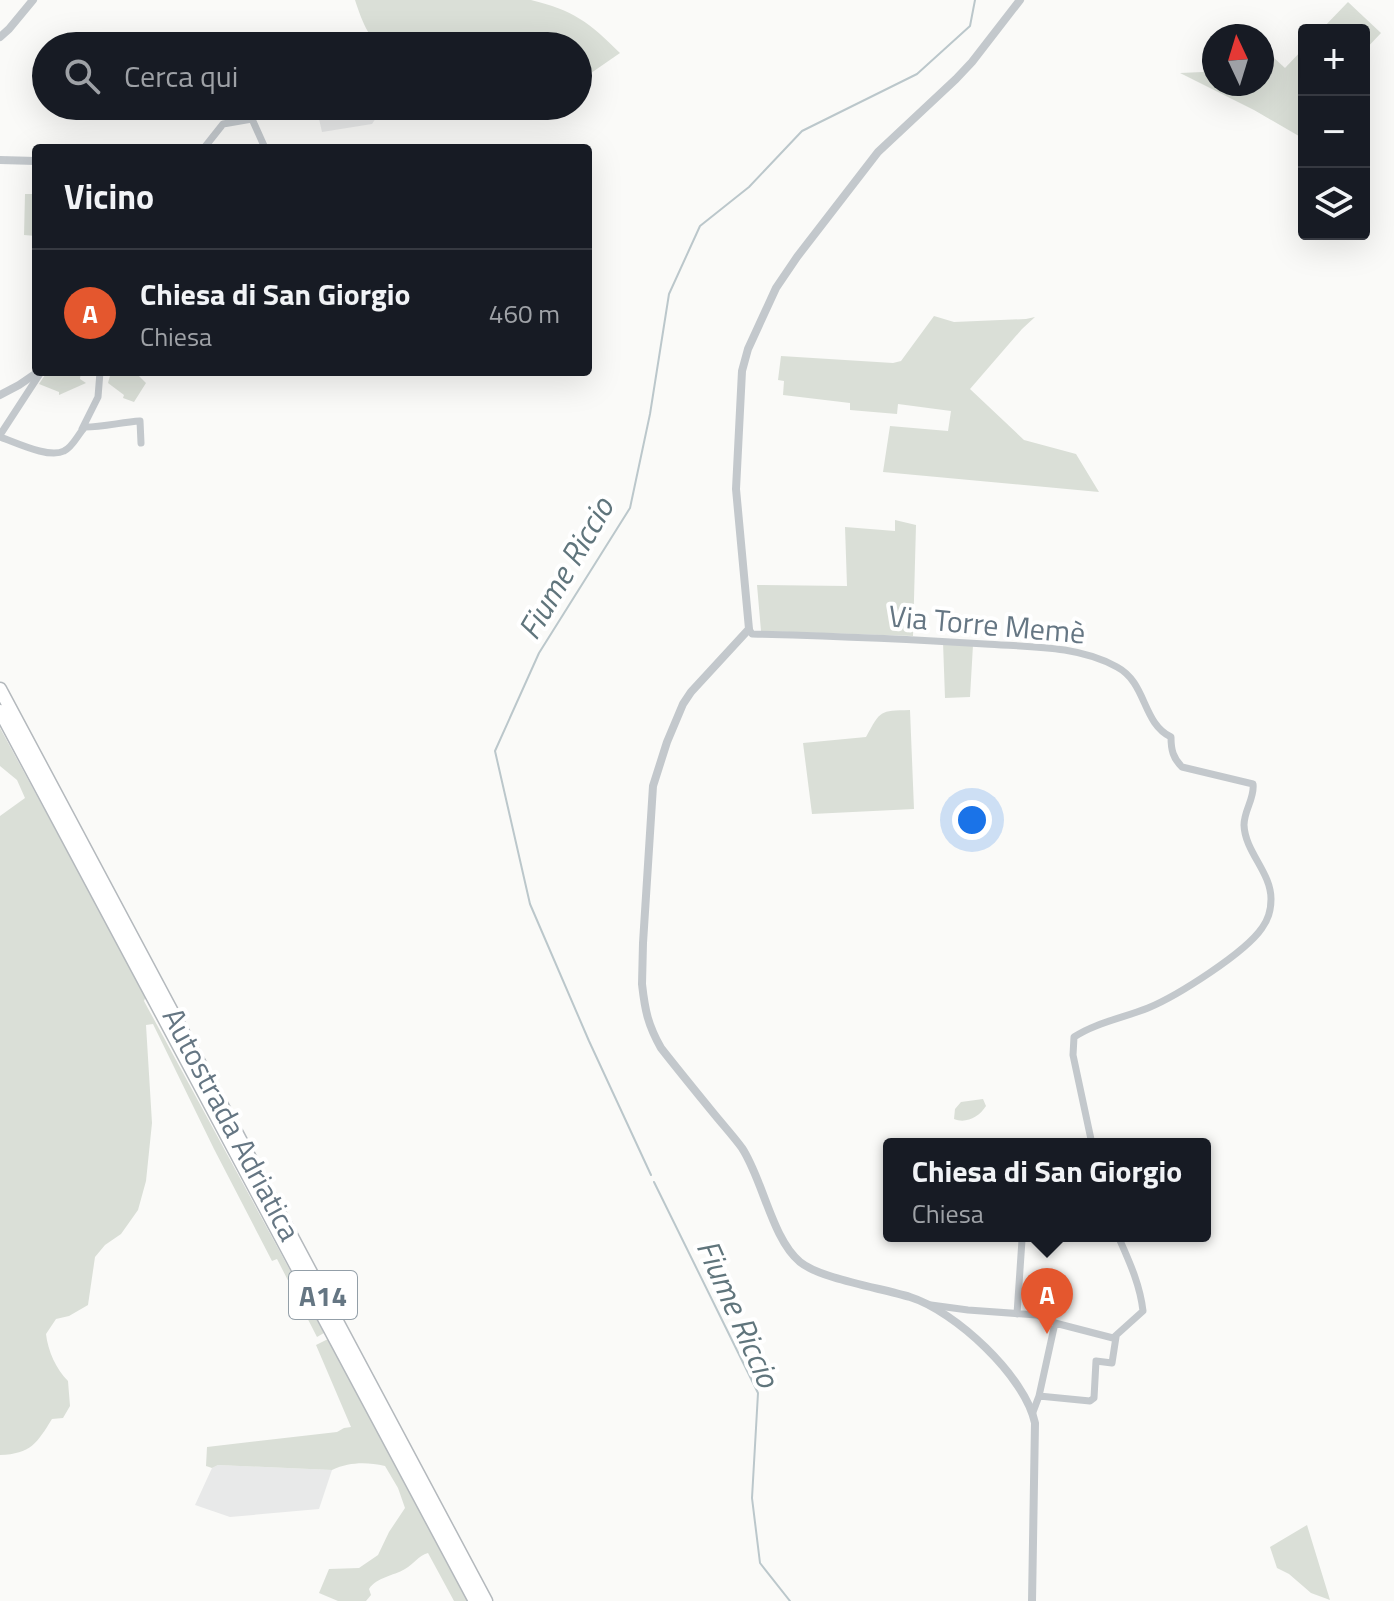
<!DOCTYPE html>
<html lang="it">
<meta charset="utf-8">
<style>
:root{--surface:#171b24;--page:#242831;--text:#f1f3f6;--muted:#9ea1a6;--line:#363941;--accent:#e4572e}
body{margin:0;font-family:"Titillium Web",sans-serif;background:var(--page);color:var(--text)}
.controls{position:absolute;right:24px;top:24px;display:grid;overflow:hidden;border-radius:8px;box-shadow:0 8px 32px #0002}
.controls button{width:72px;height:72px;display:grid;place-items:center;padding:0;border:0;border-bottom:2px solid var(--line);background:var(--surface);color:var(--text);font:40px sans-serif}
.compass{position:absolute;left:1202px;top:24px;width:72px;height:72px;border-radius:50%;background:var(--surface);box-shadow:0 8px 32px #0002;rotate:356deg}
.you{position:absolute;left:972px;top:820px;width:28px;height:28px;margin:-20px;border:6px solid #fff;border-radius:50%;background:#1a73e8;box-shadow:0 0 0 12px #1a73e833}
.badge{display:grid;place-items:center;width:52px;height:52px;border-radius:50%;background:var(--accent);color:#fff;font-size:26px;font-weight:700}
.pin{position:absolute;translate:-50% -66px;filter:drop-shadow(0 2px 4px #0008)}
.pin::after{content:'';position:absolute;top:42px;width:28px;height:24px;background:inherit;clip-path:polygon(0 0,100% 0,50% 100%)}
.popup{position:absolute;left:883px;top:1138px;width:328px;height:104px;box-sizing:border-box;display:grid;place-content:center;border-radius:8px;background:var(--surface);filter:drop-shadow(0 2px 6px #0005);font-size:26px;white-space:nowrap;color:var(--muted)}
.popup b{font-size:30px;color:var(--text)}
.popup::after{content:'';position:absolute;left:50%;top:100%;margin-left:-16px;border:16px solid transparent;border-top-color:var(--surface)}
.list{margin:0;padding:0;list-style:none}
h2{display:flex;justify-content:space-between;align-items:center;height:104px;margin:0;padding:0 32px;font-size:34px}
h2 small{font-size:26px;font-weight:400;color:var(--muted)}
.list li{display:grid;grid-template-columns:52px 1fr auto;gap:24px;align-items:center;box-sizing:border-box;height:128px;padding:0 32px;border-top:2px solid var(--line)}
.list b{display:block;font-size:30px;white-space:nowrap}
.list p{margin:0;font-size:26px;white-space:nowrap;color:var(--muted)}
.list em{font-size:26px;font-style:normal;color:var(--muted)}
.icon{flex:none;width:44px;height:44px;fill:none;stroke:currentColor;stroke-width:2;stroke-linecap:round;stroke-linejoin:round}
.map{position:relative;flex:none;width:1394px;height:1601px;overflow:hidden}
.search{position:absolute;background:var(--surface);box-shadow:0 8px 32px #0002;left:32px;top:32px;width:560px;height:88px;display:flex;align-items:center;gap:20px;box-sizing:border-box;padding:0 28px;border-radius:44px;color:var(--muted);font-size:30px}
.panel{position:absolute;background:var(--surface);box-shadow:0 8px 32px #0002;left:32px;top:144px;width:560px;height:232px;border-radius:8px}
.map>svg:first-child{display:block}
.built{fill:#e8e9e9}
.green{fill:#dadfd7}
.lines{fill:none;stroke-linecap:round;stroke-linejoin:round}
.stream{stroke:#bbc7cb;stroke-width:2}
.motorway-casing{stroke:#b4b9bd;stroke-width:15}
.minor{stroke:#c3c8cc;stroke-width:7}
.tertiary{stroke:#c3c8cc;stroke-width:8}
.motorway{stroke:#fff;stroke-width:12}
.labels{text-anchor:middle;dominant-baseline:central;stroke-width:8;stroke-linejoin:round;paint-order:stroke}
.shield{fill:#fff;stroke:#939fa8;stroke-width:2}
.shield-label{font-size:28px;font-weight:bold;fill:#657683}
.street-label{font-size:30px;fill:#657683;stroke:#fff}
.water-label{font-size:32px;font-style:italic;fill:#60757c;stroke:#fff}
</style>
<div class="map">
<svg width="1394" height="1601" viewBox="0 0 1394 1601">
<rect width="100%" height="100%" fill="#fafaf8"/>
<path class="built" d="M 316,106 L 384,106 L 372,124 L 322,132 Z
M 218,1465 L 332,1470 L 319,1509 L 230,1517 L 195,1505 L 212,1468 Z"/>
<path class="green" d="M 355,0 L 531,0 C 573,10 589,22 620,53 L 578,82 L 578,46 L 381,46 C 367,37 360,15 355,0 Z
M 1348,2 L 1381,33 L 1364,51 L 1364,30 L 1321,30 Z
M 1262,47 L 1285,68 L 1304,48 L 1304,139 L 1254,110 L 1180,73 L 1203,72 L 1214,54 L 1214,84 L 1262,84 Z
M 25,194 L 36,194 L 36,236 L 24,235 Z
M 934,316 L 954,322 L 1026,319 L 1035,317 L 1022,329 L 970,389 L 1024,440 L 1076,454 L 1099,492 L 883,472 L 890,426 L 948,431 L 951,411 L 898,404 L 897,414 L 850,410 L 850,403 L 783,395 L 784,381 L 778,380 L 781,356 L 893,363 L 901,361 Z
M 47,372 L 81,372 L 80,379 L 86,383 L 59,395 L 59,392 L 39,384 Z
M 111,372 L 137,374 L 146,383 L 134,402 L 123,398 L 124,395 L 108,383 Z
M 895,520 L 916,525 L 913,636 L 761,631 L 757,585 L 847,586 L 845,527 L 895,531 Z
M 943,642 L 973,645 L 970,697 L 945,698 Z
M 910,710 L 914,809 L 812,814 L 803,743 L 866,737 C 881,710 879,711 910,710 Z
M 0,728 L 146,996 L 144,1001 L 324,1333 L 317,1337 L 277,1259 L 272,1261 L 214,1149 L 153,1024 L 146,1025 L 152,1123 L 146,1181 L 138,1210 L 121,1234 L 105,1245 L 95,1257 L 88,1305 L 69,1316 L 56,1319 L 46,1334 C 48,1351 56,1369 68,1381 L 70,1406 L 63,1418 L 52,1419 C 37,1443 31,1454 0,1455 L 0,816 L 25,798 L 17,780 L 0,766 Z
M 983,1099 L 986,1106 C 979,1117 966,1124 954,1119 L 955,1109 L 961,1102 Z
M 328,1339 L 470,1601 L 454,1601 L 428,1553 C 418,1556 414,1564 405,1569 C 393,1576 377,1577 369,1589 L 371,1595 L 366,1601 L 338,1601 L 319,1593 L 329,1569 L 359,1568 L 378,1555 L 389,1532 L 405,1508 L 398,1488 L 385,1466 C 366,1462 350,1462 332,1470 L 218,1465 L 212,1468 L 206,1466 L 207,1447 L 337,1432 L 344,1428 L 351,1427 L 316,1345 Z
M 1307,1525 L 1330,1600 L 1311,1593 L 1289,1574 L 1277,1568 L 1270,1547 Z"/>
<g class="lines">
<path class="stream" d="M 651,1175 L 589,1041 L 530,904 L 495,751 L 539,653 L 630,508 L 650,414 L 669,294 L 700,226 L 749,187 L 802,131 L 917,74 L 970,26 L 975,0
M 654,1182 L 758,1393 L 752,1498 L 760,1563 L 790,1601"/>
<g class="motorway-casing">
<path id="motorway" d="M 0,689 L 486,1601
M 0,711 L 475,1601"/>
</g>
<path class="minor" d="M 204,148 L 223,124 L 252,119 L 265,148
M 82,429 L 98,397 L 100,372
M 0,435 L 41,372
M 0,437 C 15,442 49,459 64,451 C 73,447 78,434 85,427 C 104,427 122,422 140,421 L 141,443
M 749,629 L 752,634 C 830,636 907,639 985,644 C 1028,647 1078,645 1117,667 C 1147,683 1142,723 1171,737 C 1171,750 1173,758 1182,767 L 1253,784 C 1255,798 1244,810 1244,825 C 1245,852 1271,872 1271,899 C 1271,909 1268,920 1262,928 C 1245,953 1177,996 1148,1008 C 1123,1018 1095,1023 1074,1037 L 1073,1055 L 1092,1144
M 931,1305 L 968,1310 L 1037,1315 L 1055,1323 L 1113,1338 L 1143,1311 C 1140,1284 1129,1261 1118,1236
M 1017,1314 L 1022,1240
M 1039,1396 L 1090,1401 L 1094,1398 L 1096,1361 L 1112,1363 L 1116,1337
M 1033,1412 L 1039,1396 L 1055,1323"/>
<path class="tertiary" d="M 1020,0 L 972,62 L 956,79 L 878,152 L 797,257 L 776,288 L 748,349 L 742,371 L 736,489 L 749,629 L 691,692 L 683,704 L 667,742 L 653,786 L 643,943 L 642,984 C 645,1011 648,1025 661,1048 C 679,1071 697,1093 715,1115 C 724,1126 734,1137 742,1148 C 763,1180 772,1239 800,1262 C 821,1279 881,1288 910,1297 C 955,1311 1025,1376 1035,1423 L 1032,1601
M 0,37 L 9,29 L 33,0
M 0,160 L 36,161
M 0,395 L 19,385 L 38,372"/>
<use href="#motorway" class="motorway"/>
</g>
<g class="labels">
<rect class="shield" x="289" y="1271" width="68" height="48" rx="6"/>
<g class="shield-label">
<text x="323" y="1295">A14</text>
</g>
<g class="street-label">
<text transform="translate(987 624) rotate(5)">Via Torre Memè</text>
<text transform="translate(232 1124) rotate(62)">Autostrada Adriatica</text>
</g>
<g class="water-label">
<text transform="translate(565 568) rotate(-60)">Fiume Riccio</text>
<text transform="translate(739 1313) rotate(66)">Fiume Riccio</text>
</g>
</g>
</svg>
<div class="controls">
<button>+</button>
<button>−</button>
<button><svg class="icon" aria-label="layers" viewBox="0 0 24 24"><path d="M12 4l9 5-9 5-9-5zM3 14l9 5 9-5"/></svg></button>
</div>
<svg class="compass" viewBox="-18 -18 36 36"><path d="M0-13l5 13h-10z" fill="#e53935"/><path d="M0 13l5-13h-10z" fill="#9ea1a6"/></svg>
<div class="you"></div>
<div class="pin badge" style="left:1047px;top:1334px">A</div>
<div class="popup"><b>Chiesa di San Giorgio</b>Chiesa</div>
<div class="search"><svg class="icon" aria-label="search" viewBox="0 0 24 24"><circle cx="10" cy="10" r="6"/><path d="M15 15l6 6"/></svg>Cerca qui</div>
<section class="panel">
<h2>Vicino<small></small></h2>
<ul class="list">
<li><span class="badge">A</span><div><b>Chiesa di San Giorgio</b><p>Chiesa</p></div><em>460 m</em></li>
</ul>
</section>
</div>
